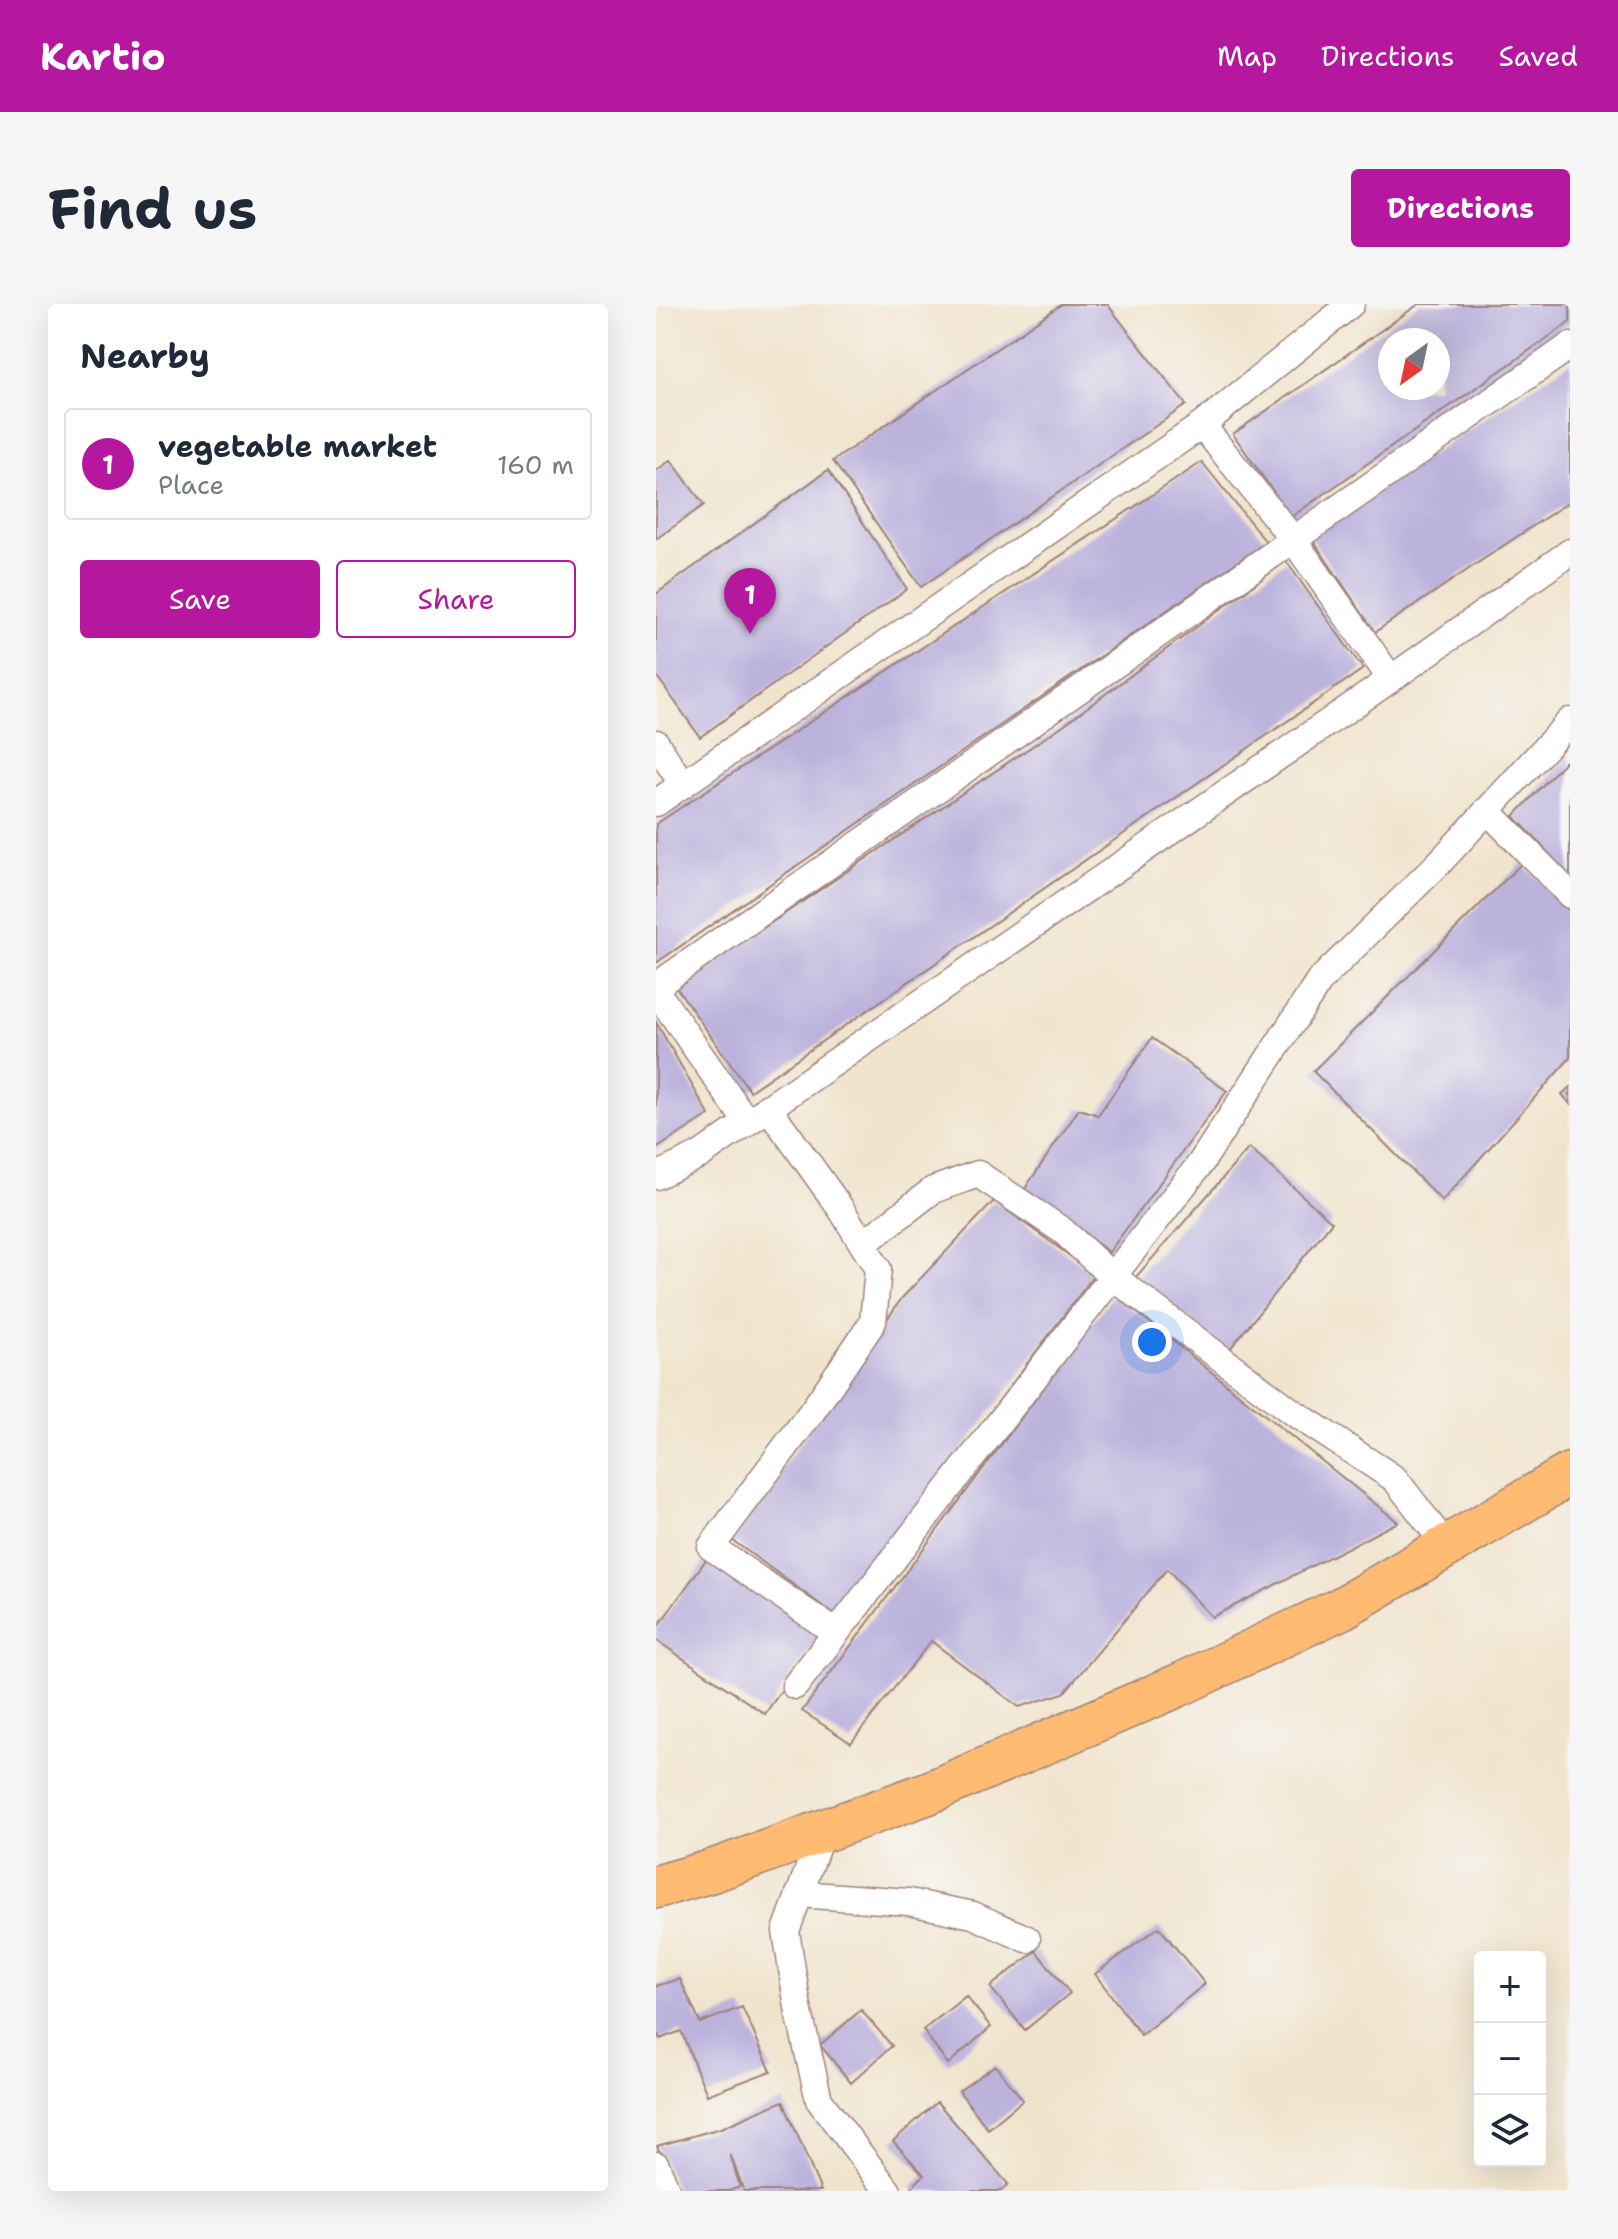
<!DOCTYPE html>
<meta charset="utf-8">
<style>
:root{--surface:#fff;--page:#f6f6f7;--text:#1f2937;--muted:#747a83;--line:#e0e1e3;--accent:#b5179e}
body{margin:0;font-family:"Shantell Sans",sans-serif;background:var(--page);color:var(--text)}
.controls{position:absolute;right:24px;bottom:24px;display:grid;overflow:hidden;border-radius:8px;box-shadow:0 8px 32px #0002}
.controls button{width:72px;height:72px;display:grid;place-items:center;padding:0;border:0;border-bottom:2px solid var(--line);background:var(--surface);color:var(--text);font:40px sans-serif}
.compass{position:absolute;left:722px;top:24px;width:72px;height:72px;border-radius:50%;background:var(--surface);box-shadow:0 8px 32px #0002;rotate:213deg}
.you{position:absolute;left:496px;top:1038px;width:28px;height:28px;margin:-20px;border:6px solid #fff;border-radius:50%;background:#1a73e8;box-shadow:0 0 0 12px #1a73e833}
.badge{display:grid;place-items:center;width:52px;height:52px;border-radius:50%;background:var(--accent);color:#fff;font-size:26px;font-weight:700}
.pin{position:absolute;translate:-50% -66px;filter:drop-shadow(0 2px 4px #0008)}
.pin::after{content:'';position:absolute;top:42px;width:28px;height:24px;background:inherit;clip-path:polygon(0 0,100% 0,50% 100%)}
.list{margin:0;padding:0;list-style:none}
h2{display:flex;justify-content:space-between;align-items:center;height:104px;margin:0;padding:0 32px;font-size:34px}
h2 small{font-size:26px;font-weight:400;color:var(--muted)}
.list li{display:grid;grid-template-columns:52px 1fr auto;gap:24px;align-items:center;box-sizing:border-box;height:112px;margin:0 16px 16px;padding:0 16px;border:2px solid var(--line);border-radius:8px}
.list b{display:block;font-size:30px;white-space:nowrap}
.list p{margin:0;font-size:26px;white-space:nowrap;color:var(--muted)}
.list em{font-size:26px;font-style:normal;color:var(--muted)}
.actions{display:flex;gap:16px;padding:24px 32px}
.actions a{flex:1;padding:18px 0;border:2px solid var(--accent);border-radius:8px;text-align:center;font-size:28px;color:var(--accent)}
.actions .main{background:var(--accent);color:#fff}
.icon{flex:none;width:44px;height:44px;fill:none;stroke:currentColor;stroke-width:2;stroke-linecap:round;stroke-linejoin:round}
.map{position:relative;flex:none;width:914px;height:1887px;overflow:hidden;border-radius:8px}
header{display:flex;align-items:center;gap:48px;box-sizing:border-box;height:112px;padding:0 40px;background:var(--accent);color:#fff}
header strong{font-size:38px}
nav{display:flex;gap:44px;margin-inline-start:auto;font-size:28px}
.intro{display:flex;align-items:center;justify-content:space-between;box-sizing:border-box;height:192px;padding:0 48px}
h1{margin:0;font-size:56px}
.button{padding:20px 36px;border-radius:8px;background:var(--accent);color:#fff;font-size:28px;font-weight:700}
main{display:flex;gap:48px;padding:0 48px}
aside{flex:1;background:var(--surface);border-radius:8px;box-shadow:0 8px 32px #0002}
.map>svg:first-child{display:block}
.building{fill:#bcb3dd;fill-rule:evenodd}
.lines{fill:none;stroke-linecap:round;stroke-linejoin:round}
.street-casing{stroke:#9e827c;stroke-width:29}
.primary-casing{stroke:#9e827c;stroke-width:45}
.street{stroke:#fff;stroke-width:26}
.primary{stroke:#febb71;stroke-width:42}
</style>
<header>
<strong>Kartio</strong>
<nav><a>Map</a><a>Directions</a><a>Saved</a></nav>
</header>
<div class="intro"><h1>Find us</h1><a class="button">Directions</a></div>
<main>
<aside>
<h2>Nearby<small></small></h2>
<ul class="list">
<li><span class="badge">1</span><div><b>vegetable market</b><p>Place</p></div><em>160 m</em></li>
</ul>
<div class="actions"><a class="main">Save</a><a>Share</a></div>
</aside>
<div class="map">
<svg width="914" height="1887" viewBox="0 0 914 1887">
<rect width="100%" height="100%" fill="#f6f6f2"/>
<filter id="ink" filterUnits="userSpaceOnUse"><feTurbulence type="fractalNoise" baseFrequency=".0125" numOctaves="2"/><feDisplacementMap in="SourceGraphic" scale="16" xChannelSelector="R" yChannelSelector="G"/><feConvolveMatrix kernelMatrix="1 2 1 2 8 2 1 2 1" color-interpolation-filters="sRGB"/></filter>
<filter id="wash" filterUnits="userSpaceOnUse"><feTurbulence type="fractalNoise" baseFrequency=".006" numOctaves="4" result="noise"/><feDisplacementMap in="SourceGraphic" scale="32" xChannelSelector="R" yChannelSelector="G"/><feGaussianBlur stdDeviation="1.8" result="paint"/><feColorMatrix in="noise" values="0 0 0 0 0 0 0 0 0 0 0 0 0 0 0 0 0 1.4 0 .05"/><feComposite in="paint" operator="in"/></filter>
<g filter="url(#wash)">
<rect width="100%" height="100%" fill="#f1e4cd"/>
<g id="blocks">
<path class="building" d="M 406,0 L 451,0 L 530,101 L 265,283 L 177,157 Z
M 763,0 L 914,0 L 914,18 L 635,213 L 577,130 ZM 734,36 L 782,36 L 782,84 L 734,84 Z
M 914,58 L 914,197 L 719,328 L 654,232 Z
M 15,156 L 48,201 L 0,235 L 0,167 Z
M 546,158 L 610,238 L 0,659 L 0,520 Z
M 172,166 L 251,285 L 44,433 L 0,371 L 0,290 Z
M 630,257 L 707,365 L 94,787 L 20,683 L 406,422 Z
M 914,452 L 914,572 L 858,512 Z
M 866,559 L 914,607 L 914,754 L 786,897 L 657,767 Z
M 0,718 L 53,811 L 0,845 Z
M 496,734 L 571,787 L 453,948 L 368,886 L 423,805 L 442,811 Z
M 914,783 L 914,800 L 906,790 Z
M 593,844 L 676,918 L 573,1046 L 479,974 Z
M 338,897 L 439,970 L 180,1312 L 76,1236 L 246,994 Z
M 458,990 L 742,1218 L 556,1313 L 511,1265 L 408,1389 L 363,1403 L 275,1337 L 195,1439 L 146,1407 Z
M 52,1253 L 164,1330 L 109,1410 L 0,1336 L 0,1325 Z
M 503,1623 L 549,1680 L 485,1731 L 439,1670 Z
M 380,1647 L 414,1689 L 369,1726 L 334,1683 Z
M 24,1675 L 44,1719 L 86,1703 L 115,1767 L 51,1791 L 25,1727 L 4,1735 L 0,1726 L 0,1682 Z
M 310,1692 L 335,1723 L 292,1760 L 267,1726 Z
M 205,1706 L 236,1742 L 195,1779 L 164,1741 Z
M 339,1761 L 367,1796 L 332,1825 L 303,1787 Z
M 127,1797 L 165,1887 L 88,1887 L 74,1850 L 84,1883 L 73,1887 L 21,1887 L 1,1842 L 65,1824 Z
M 281,1798 L 352,1880 L 345,1887 L 259,1887 L 256,1883 L 268,1871 L 237,1837 Z"/>
</g>
</g>
<g filter="url(#ink)">
<use href="#blocks" fill-opacity="0" stroke="#9e827c" stroke-width="2"/>
<g class="lines">
<g class="street-casing">
<path id="street" d="M 546,121 L 636,234 L 735,375
M 0,439 L 27,481
M 0,499 L 546,121 L 695,0
M 831,506 L 914,591
M 0,682 L 914,42
M 0,687 L 91,818
M 112,803 L 185,905 L 222,965 L 217,1018 L 157,1106 L 55,1243 L 179,1328
M 0,872 L 44,851 L 735,375 L 914,248
M 207,940 L 277,886 L 322,870 L 407,927 L 456,972 L 635,1107 L 739,1175 L 792,1244
M 139,1382 L 544,860 L 664,676 L 783,559 L 914,417
M 166,1528 L 130,1627 L 142,1704 L 163,1796 L 232,1887
M 143,1590 L 253,1598 L 317,1611 L 371,1635
M 0,1861 L 11,1887"/>
</g>
<g class="primary-casing">
<path id="primary" d="M 0,1583 L 56,1567 L 272,1489 L 521,1382 L 686,1304 L 914,1170"/>
</g>
<use href="#street" class="street"/>
<use href="#primary" class="primary"/>
</g>
</g>
</svg>
<div class="controls">
<button>+</button>
<button>−</button>
<button><svg class="icon" aria-label="layers" viewBox="0 0 24 24"><path d="M12 4l9 5-9 5-9-5zM3 14l9 5 9-5"/></svg></button>
</div>
<svg class="compass" viewBox="-18 -18 36 36"><path d="M0-13l5 13h-10z" fill="#e53935"/><path d="M0 13l5-13h-10z" fill="#747a83"/></svg>
<div class="you"></div>
<div class="pin badge" style="left:94px;top:330px">1</div>
</div>
</main>
